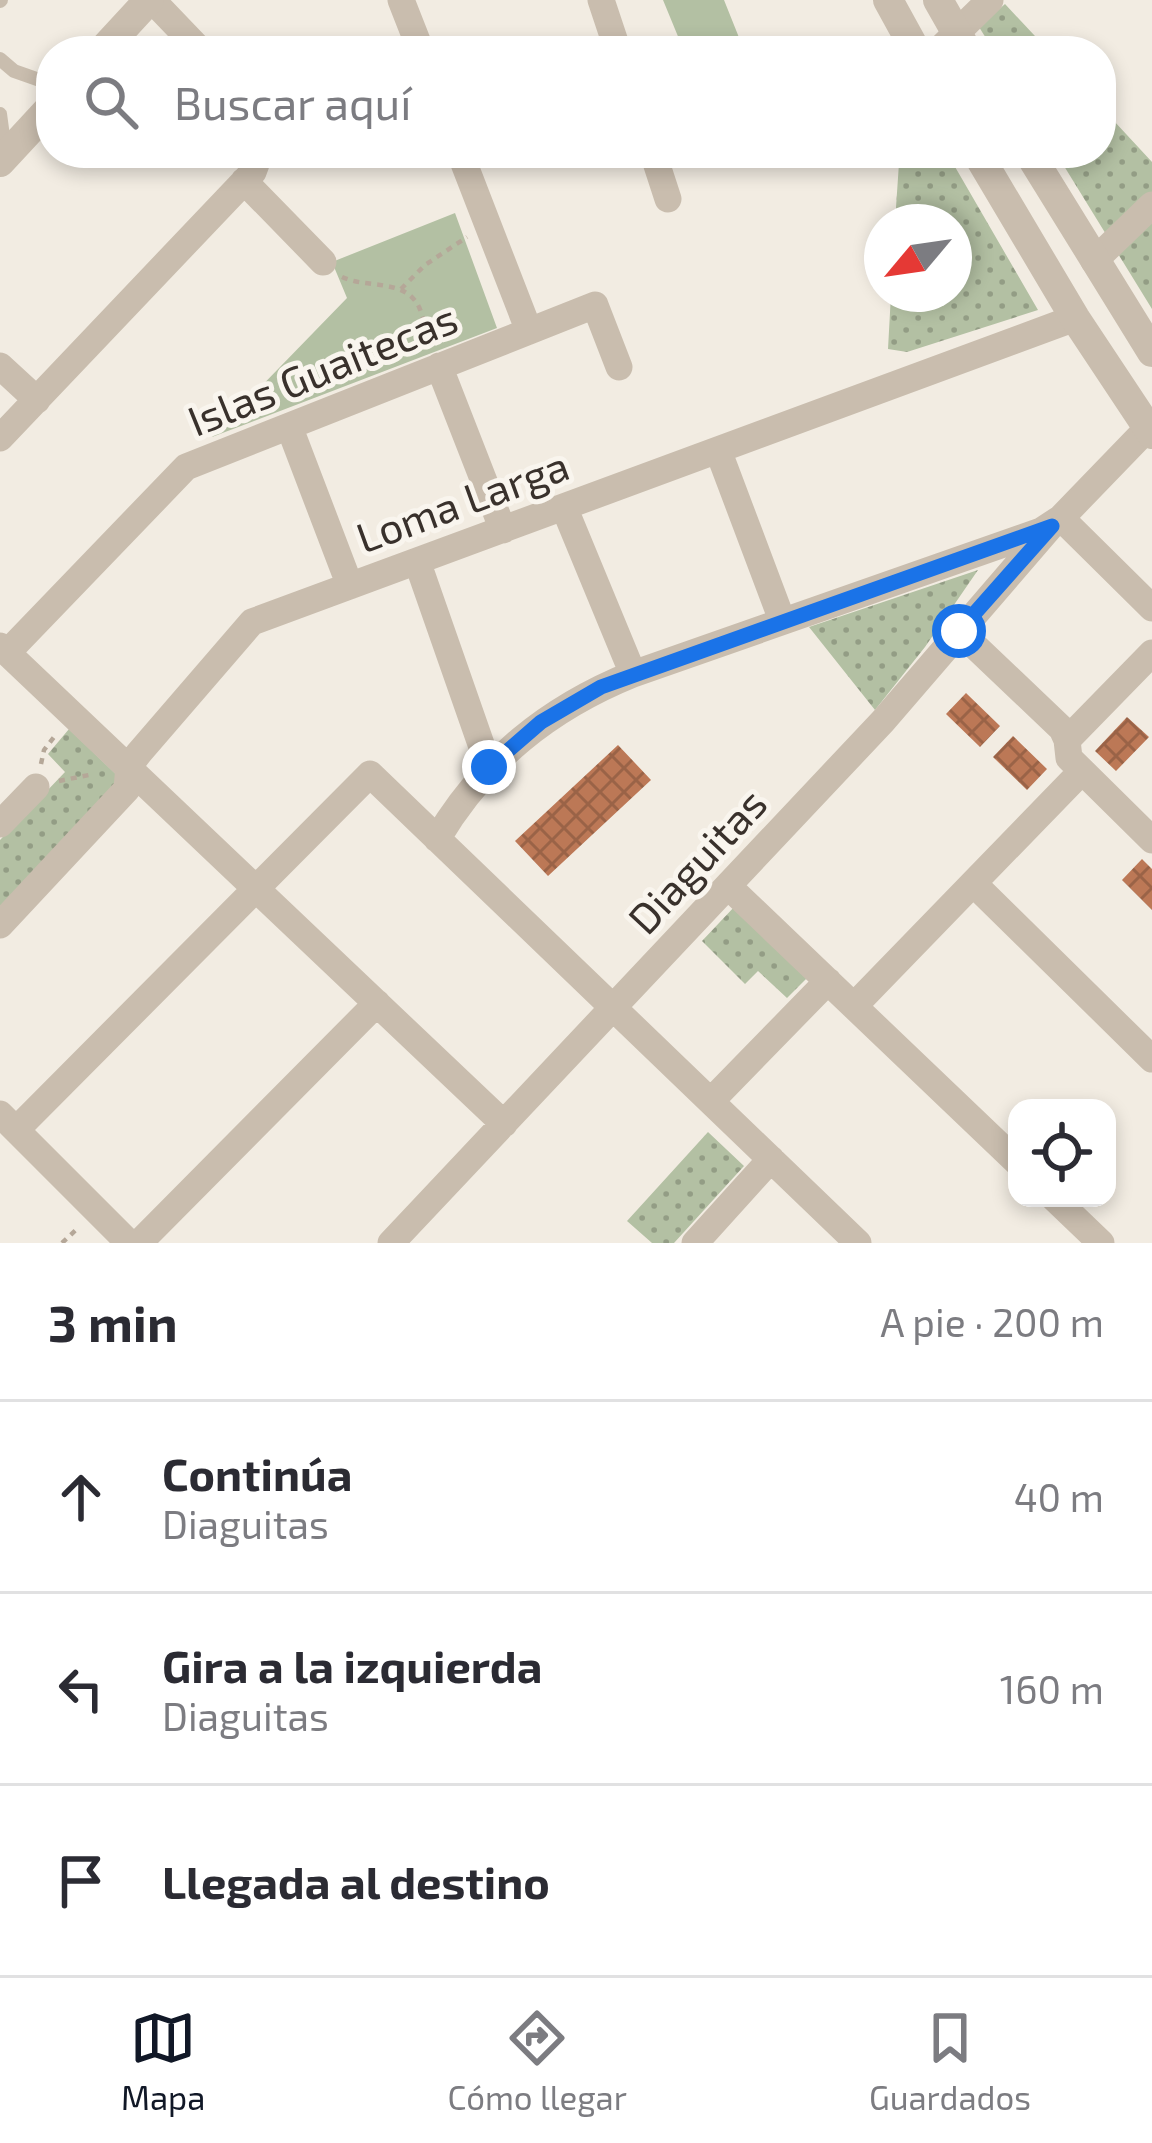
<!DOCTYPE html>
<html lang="es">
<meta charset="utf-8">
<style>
:root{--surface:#fff;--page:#f2f2f3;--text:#2b2b33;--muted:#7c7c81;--line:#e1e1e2;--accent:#111827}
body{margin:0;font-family:"Exo 2",sans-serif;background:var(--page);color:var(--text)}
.controls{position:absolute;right:36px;bottom:36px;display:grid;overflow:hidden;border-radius:24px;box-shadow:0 6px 18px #0003}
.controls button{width:108px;height:108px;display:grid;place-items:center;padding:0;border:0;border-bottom:3px solid var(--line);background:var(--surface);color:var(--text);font:60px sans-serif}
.compass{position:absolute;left:864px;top:204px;width:108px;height:108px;border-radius:50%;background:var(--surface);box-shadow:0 6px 18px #0003;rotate:241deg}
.stop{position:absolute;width:36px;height:36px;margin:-27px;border:9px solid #1a73e8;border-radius:50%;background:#fff}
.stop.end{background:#1a73e8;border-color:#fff;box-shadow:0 3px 12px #0008}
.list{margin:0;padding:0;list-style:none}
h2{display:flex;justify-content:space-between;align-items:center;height:156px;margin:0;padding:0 48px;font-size:51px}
h2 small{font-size:39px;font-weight:400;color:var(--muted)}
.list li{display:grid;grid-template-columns:78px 1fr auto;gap:36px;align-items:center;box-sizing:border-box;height:192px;padding:0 48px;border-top:3px solid var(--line)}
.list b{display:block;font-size:45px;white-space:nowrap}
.list p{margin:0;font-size:39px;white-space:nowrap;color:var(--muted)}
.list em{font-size:39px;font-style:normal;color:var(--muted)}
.icon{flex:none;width:66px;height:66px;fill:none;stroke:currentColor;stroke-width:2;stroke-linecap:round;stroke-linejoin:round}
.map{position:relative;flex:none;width:1152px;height:1243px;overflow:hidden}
.search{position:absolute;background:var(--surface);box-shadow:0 6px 18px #0003;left:36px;right:36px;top:36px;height:132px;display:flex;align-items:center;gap:30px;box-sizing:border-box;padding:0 42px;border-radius:48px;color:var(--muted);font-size:45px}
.sheet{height:732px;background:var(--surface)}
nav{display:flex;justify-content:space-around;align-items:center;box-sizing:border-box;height:168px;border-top:3px solid var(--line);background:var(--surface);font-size:33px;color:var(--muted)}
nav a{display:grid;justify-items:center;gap:6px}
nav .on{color:var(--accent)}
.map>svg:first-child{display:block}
.grass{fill:url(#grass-dots)}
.park{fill:#b3c0a3}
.building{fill:url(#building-cross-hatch)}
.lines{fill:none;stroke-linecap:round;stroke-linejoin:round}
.path{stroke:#b5a798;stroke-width:4.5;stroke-dasharray:6 6;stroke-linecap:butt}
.service{stroke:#c9bdae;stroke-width:14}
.minor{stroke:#c9bdae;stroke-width:27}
.tertiary{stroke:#c9bdae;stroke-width:30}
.route{stroke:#1a73e8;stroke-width:15}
.labels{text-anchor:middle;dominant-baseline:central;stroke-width:10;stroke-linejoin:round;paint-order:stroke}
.street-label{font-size:42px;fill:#39312c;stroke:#f9f5ee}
</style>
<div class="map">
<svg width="1152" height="1243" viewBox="0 0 1152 1243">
<defs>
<pattern id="grass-dots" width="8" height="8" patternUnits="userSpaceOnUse" patternTransform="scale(3)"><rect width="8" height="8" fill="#b3c0a3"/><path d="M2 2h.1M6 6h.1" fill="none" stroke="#939d85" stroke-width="1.8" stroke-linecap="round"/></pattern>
<pattern id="building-cross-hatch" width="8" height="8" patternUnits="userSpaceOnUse" patternTransform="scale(3)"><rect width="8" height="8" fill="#bc7856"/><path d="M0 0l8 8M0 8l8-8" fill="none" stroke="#9a6347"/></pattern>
</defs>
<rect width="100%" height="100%" fill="#f2ece2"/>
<path class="grass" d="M 1005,4 L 1049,51 L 994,51 L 979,27 Z
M 1101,107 L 1152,162 L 1152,309 L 1056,153 L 1101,153 Z
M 919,153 L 947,153 L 1038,310 L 907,352 L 888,349 L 891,294 L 954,294 L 954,222 L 895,222 L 899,163 Z
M 978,570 L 925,647 L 875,710 L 809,627 Z
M 69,729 L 123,781 L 0,910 L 0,840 L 65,772 L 48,754 Z
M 736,905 L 809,976 L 787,998 L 758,971 L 745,984 L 702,941 Z
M 708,1132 L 744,1166 L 674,1243 L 652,1243 L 627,1221 Z"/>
<path class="park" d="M 663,0 L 724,0 L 740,40 L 714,51 L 684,51 Z
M 455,213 L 497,328 L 212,437 L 347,298 L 332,262 Z"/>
<path class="building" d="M 966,693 L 1000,726 L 980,747 L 946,714 Z
M 1127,717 L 1149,737 L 1116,771 L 1095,751 Z
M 1013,736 L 1047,769 L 1027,790 L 993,757 Z
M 618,745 L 651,780 L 548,876 L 515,841 Z
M 1142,859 L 1152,869 L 1152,910 L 1122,880 Z"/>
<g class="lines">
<path class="path" d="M 342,277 C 367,289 405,278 419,307 C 424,318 426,332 431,344
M 401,289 L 425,265 L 467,237
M 41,764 L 44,750 L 54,737
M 59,781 L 94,774
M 62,1243 L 79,1227"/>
<path class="service" d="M 0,1 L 1,0
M 0,59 L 14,71 L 51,84
M 0,114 L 5,151"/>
<path class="minor" d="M 152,0 L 201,51
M 401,0 L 421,51
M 601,0 L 618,51
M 938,51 L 990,0
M 460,153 L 529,331
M 653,153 L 668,199
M 244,181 L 323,262
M 1094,261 L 1152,205
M 0,366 L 37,400
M 439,366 L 503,530
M 289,426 L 350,586
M 0,438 L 253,172 L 260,153
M 718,450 L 782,620
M 564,507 L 633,674
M 1061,518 L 1152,608
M 417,561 L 489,767
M 959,631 L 1062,729 L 1067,740 L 1069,758 L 1152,840
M 0,646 L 504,1124
M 7,653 L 186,467 L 595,305 L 619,367
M 1067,740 L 1152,653
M 0,824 L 36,787
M 437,839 C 484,760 549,708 633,674 L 1041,531 L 1061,518 L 1148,428
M 974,884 L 1152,1059
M 729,887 L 1017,1162
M 0,925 L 127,789 L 129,766 L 139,753 L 252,622 L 1075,318
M 854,1006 L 1081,772
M 711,1101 L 828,981
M 0,1114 L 129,1243
M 16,1130 L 370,774 L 858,1243
M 1054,1198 L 1101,1243
M 139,1243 L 377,1003
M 391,1243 L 883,721 L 1051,526
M 695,1243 L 771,1159"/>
<path class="tertiary" d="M 888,0 L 916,51
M 938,0 L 967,51
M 102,51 L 149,0
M 977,153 L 1075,318 L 1152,434
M 1029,153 L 1152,352
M 0,162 L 51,107"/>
</g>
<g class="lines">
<path class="route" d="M 489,767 L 541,722 L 601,687 L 1052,526 L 959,631"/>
</g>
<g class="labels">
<g class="street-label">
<text transform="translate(322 368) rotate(-22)">Islas Guaitecas</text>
<text transform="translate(462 500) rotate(-20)">Loma Larga</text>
<text transform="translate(696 860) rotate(-47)">Diaguitas</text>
</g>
</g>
</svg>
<div class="controls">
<button><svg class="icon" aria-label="locate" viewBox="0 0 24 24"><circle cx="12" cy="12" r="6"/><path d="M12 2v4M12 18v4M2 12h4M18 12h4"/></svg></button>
</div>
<svg class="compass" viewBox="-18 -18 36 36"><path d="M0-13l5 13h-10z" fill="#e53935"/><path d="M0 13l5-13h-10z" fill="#7c7c81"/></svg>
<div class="stop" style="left:959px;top:631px"></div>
<div class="stop end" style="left:489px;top:767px"></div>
<div class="search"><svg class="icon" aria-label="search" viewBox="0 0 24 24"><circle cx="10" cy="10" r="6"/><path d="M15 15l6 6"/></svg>Buscar aquí</div>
</div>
<section class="sheet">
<h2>3 min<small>A pie · 200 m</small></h2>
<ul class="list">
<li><svg class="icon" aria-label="ahead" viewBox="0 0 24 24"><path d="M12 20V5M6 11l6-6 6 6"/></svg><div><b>Continúa</b><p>Diaguitas</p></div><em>40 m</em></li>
<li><svg class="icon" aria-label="left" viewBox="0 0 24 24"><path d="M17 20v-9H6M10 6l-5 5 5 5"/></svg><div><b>Gira a la izquierda</b><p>Diaguitas</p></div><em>160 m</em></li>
<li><svg class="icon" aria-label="arrive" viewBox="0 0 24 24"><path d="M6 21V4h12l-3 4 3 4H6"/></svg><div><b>Llegada al destino</b></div></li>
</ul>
</section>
<nav>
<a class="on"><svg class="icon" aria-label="map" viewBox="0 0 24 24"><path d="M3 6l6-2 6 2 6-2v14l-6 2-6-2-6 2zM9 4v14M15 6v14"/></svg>Mapa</a>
<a><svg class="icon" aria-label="directions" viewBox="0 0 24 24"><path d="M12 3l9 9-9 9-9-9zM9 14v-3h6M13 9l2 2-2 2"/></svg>Cómo llegar</a>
<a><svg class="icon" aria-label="saved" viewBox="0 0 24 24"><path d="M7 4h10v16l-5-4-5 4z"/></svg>Guardados</a>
</nav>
